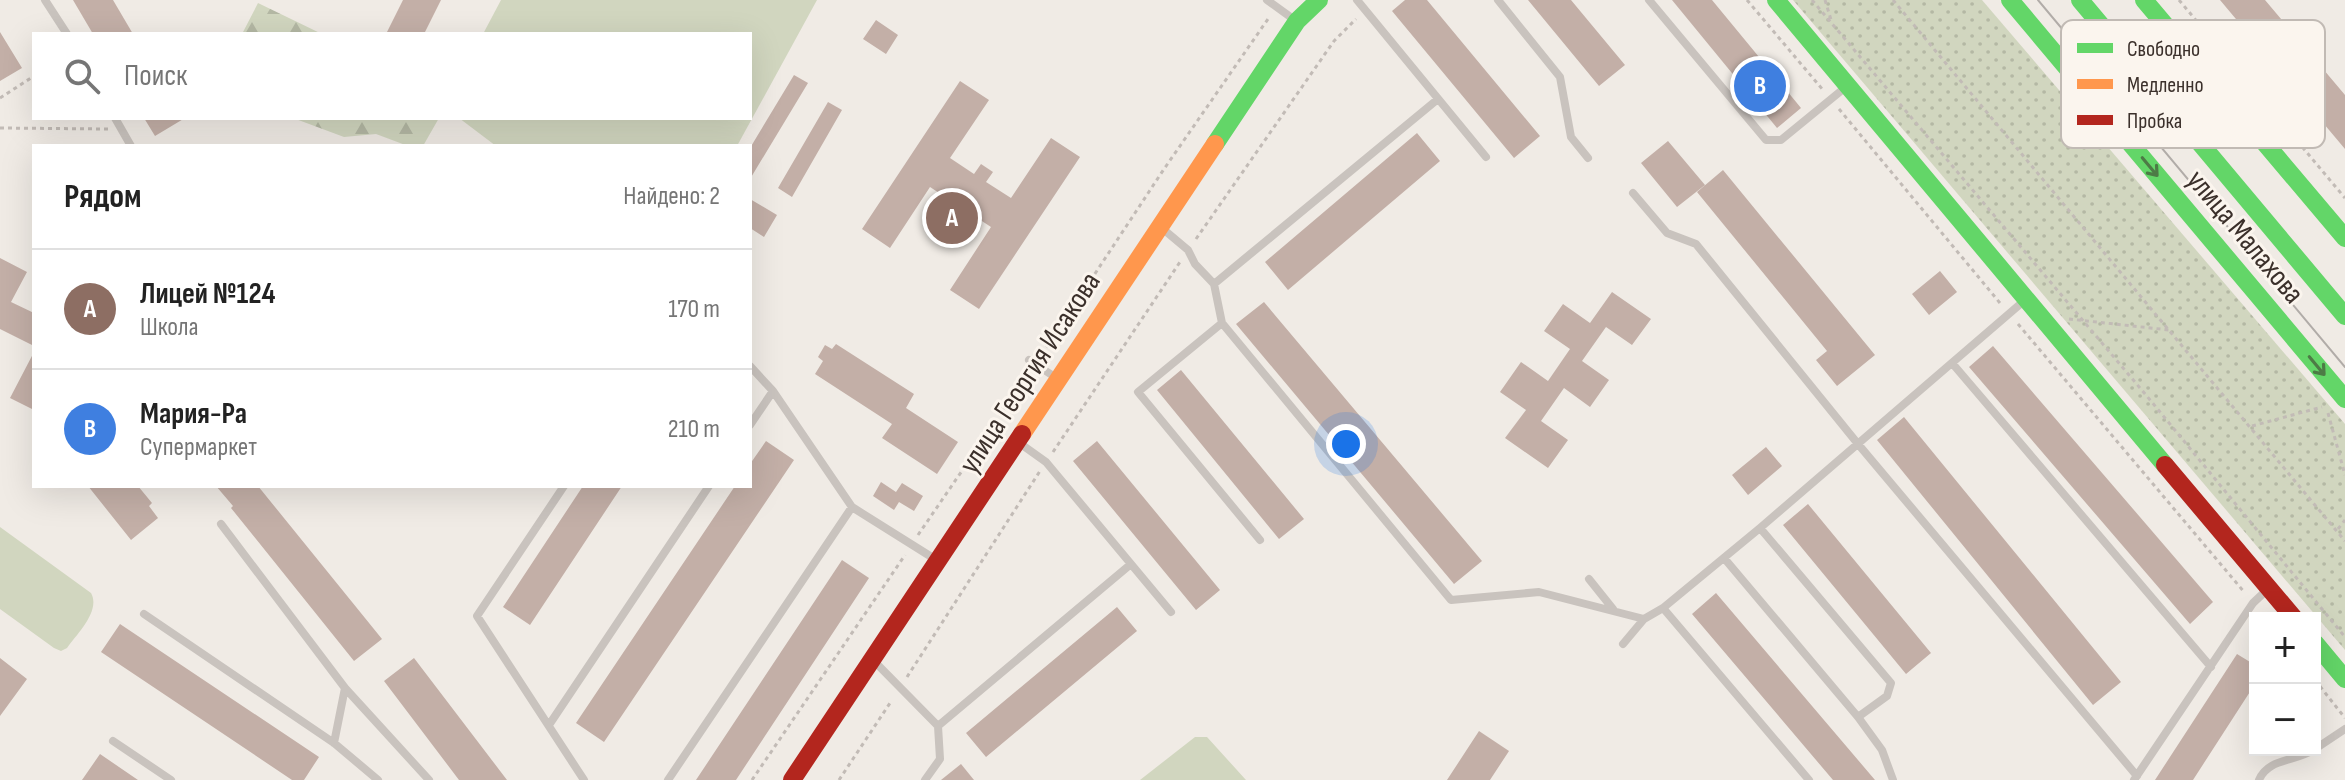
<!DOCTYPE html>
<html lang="ru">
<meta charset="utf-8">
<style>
:root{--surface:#fff;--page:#f6f6f6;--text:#222;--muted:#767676;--line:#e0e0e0;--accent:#7a716c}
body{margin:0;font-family:"Sofia Sans Condensed",sans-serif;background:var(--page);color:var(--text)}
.controls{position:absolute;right:24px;bottom:24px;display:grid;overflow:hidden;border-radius:0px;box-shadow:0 8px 32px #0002}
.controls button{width:72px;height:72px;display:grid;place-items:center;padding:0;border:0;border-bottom:2px solid var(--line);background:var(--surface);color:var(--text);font:40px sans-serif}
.you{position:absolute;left:1346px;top:444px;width:28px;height:28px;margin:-20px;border:6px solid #fff;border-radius:50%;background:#1a73e8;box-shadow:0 0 0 12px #1a73e833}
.badge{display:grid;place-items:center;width:52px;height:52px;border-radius:50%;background:var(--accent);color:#fff;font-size:26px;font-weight:700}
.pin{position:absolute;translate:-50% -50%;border:4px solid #fff;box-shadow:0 2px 8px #0006}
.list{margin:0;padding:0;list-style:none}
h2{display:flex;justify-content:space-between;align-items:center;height:104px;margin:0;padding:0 32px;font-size:34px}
h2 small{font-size:26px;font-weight:400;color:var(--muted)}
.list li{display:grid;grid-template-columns:52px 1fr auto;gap:24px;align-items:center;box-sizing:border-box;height:120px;padding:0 32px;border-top:2px solid var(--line)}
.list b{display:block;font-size:30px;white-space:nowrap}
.list p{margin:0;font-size:26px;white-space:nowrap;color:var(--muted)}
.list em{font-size:26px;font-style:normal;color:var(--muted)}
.icon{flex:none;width:44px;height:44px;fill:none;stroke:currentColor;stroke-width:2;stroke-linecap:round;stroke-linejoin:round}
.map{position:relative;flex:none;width:2345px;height:780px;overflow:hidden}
.search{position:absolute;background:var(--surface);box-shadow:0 8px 32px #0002;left:32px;top:32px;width:720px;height:88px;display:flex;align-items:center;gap:20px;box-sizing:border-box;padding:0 28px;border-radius:0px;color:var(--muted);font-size:30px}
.panel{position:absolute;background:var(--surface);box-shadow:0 8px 32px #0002;left:32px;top:144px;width:720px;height:344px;border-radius:0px}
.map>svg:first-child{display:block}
.green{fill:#d1d6bf}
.forest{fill:url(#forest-firs)}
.park{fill:url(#park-dots)}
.building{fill:#c3afa7}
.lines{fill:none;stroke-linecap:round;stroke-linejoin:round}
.path{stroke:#c2bbb6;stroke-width:3;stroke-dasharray:4 4;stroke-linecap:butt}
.lane{stroke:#c9c3be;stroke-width:8}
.fast{stroke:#63d668;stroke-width:18}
.slow{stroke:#ff974d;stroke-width:18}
.jam{stroke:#b3261e;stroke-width:18}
.tram{stroke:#b1aca8;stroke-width:2}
.oneway{stroke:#4d7b46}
.labels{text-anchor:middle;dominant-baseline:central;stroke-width:6;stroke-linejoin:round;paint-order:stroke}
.street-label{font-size:30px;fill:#3b302b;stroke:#fbf5ee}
.key{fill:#fbf5ee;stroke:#c1bab4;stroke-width:2}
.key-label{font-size:22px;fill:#3b302b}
</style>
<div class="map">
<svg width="2345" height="780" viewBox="0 0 2345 780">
<defs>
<pattern id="forest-firs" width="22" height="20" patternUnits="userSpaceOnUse" patternTransform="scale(2)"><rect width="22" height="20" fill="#d1d6bf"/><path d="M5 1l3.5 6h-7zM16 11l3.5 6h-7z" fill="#b4b8a4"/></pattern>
<pattern id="park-dots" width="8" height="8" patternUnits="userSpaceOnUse" patternTransform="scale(2)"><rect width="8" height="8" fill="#d1d6bf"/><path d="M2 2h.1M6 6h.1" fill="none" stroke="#b4b8a4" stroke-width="1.8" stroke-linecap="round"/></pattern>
</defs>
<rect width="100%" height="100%" fill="#f0ebe5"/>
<path class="green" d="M 501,0 L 817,0 L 737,146 L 496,146 L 459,118 L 750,118 L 750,34 L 483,34 Z
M 0,527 L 91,593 C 101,611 77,634 67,648 L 61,651 L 54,648 L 0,609 Z
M 1195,737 L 1207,737 L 1246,780 L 1140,780 Z"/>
<path class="forest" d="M 258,3 L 322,34 L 242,34 Z
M 293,118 L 439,118 L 423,146 L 408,146 L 376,134 L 344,137 Z"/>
<path class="park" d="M 1793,0 L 1982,0 L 2345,424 L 2345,650 Z"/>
<path class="building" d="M 73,0 L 113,0 L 133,34 L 93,34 Z
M 403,0 L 441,0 L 424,34 L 386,34 Z
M 1405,0 L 1427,0 L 1540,136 L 1514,158 L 1392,11 Z
M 1528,0 L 1571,0 L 1625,65 L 1599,86 Z
M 1672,0 L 1712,0 L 1801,108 L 1777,128 Z
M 2220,0 L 2265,0 L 2345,95 L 2345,149 Z
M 876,20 L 898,35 L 886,54 L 863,39 Z
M 0,32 L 22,68 L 0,81 Z
M 794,75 L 808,83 L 750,179 L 750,148 Z
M 960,81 L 989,100 L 950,158 L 974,174 L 981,164 L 993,172 L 986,182 L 1011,198 L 1051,138 L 1080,157 L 979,309 L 950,290 L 991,227 L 930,187 L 890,248 L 862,229 Z
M 828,102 L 842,110 L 792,197 L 778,188 Z
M 144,118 L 185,118 L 155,136 Z
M 1417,133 L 1440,161 L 1288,290 L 1265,262 Z
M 1668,141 L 1705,185 L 1677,207 L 1641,163 Z
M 1723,170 L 1875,355 L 1837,386 L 1816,360 L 1827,351 L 1697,192 Z
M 750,199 L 777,215 L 764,237 L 750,228 Z
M 0,258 L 27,272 L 11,302 L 34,313 L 34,346 L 0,329 Z
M 1940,271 L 1957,292 L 1929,315 L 1912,294 Z
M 1612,292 L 1651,319 L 1632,345 L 1606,327 L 1582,361 L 1609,380 L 1590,407 L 1564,388 L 1541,421 L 1568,440 L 1548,468 L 1505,438 L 1526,410 L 1500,392 L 1521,362 L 1548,381 L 1570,349 L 1544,331 L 1563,304 L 1590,323 Z
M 1264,302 L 1482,561 L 1454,584 L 1236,324 Z
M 836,344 L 914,394 L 906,408 L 958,442 L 937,474 L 882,438 L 892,424 L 815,374 L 823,361 L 818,357 L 825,345 L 832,349 Z
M 1993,346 L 2213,602 L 2190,624 L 1969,367 Z
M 34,352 L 34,410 L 10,398 Z
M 1181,370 L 1304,519 L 1279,539 L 1157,390 Z
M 1904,417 L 2121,682 L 2093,705 L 1877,440 Z
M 766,441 L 794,460 L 604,742 L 576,723 L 735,486 L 750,486 L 750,464 Z
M 1097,441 L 1220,590 L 1196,610 L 1073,461 Z
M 1766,447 L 1782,466 L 1748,495 L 1732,475 Z
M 881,482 L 896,492 L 902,483 L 923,496 L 914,511 L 899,502 L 894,510 L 873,496 Z
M 88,486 L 138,486 L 152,503 L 149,506 L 158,518 L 131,540 Z
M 216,486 L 258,486 L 382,639 L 354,661 L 231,508 L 233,506 Z
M 583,486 L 622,486 L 530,625 L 503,607 Z
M 1808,504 L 1931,653 L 1906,674 L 1783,525 Z
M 842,560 L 869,578 L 736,780 L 696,780 Z
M 1716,593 L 1875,780 L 1833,780 L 1692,614 Z
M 1117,607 L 1137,631 L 986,757 L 966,733 Z
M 120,624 L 319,757 L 304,780 L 292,780 L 101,652 Z
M 2237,654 L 2255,665 L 2255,684 L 2193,780 L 2155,780 Z
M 0,658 L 27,679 L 0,716 Z
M 414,658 L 507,780 L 459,780 L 384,681 Z
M 1479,731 L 1509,751 L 1490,780 L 1447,780 Z
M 100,754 L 138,780 L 82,780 Z
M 961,764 L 974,780 L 941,780 Z"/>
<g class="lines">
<path class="path" d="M 1747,0 L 1823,90
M 1812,0 L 2151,401 L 2345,637
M 1825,0 L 1832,23
M 1893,0 L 2345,541
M 2179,0 L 2345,198
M 0,98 L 34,76
M 1839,109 L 2000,303
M 0,128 L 108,129
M 1196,239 L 1334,41 L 1356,19
M 2069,319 L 2169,330
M 2018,324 L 2245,593
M 1042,354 L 1164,169 L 1268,19
M 2328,413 L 2345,475
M 2252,426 L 2322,407
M 1053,452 L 1180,262
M 2338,529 L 2345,520
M 918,535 L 1029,373
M 907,677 L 1040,471
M 2315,680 L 2345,718
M 752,780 L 905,555
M 839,780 L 892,700"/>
<path class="lane" d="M 45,0 L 67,34
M 1267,0 L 1296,21
M 1357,0 L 1486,157
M 1498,0 L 1560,77 L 1571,137 L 1588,158
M 1649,0 L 1766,140 L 1781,140 L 1847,86
M 115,118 L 131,146
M 1633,193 L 1667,233 L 1696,244 L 1858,444 L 2137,776
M 1163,229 L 1188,250 L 1195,264 L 1214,284 L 1438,99
M 1214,284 L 1222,323 L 1451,600 L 1539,592 L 1644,619 L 1663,608
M 1222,323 L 1138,392 L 1260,540
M 1029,360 L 1058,379
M 1952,363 L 2211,667
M 750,366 L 773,391 L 852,507 L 938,561
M 750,425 L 773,391
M 1018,442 L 1046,462 L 1131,564
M 564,486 L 477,616 L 584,780
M 221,524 L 345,688 L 334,743
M 1760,528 L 1891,683 L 1887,696 L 1858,717
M 1724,558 L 1858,717 L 1882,750 L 1893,780
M 1589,579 L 1613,609
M 144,614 L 334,743 L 378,780
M 1623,644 L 1644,619
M 873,660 L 938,726
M 345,688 L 429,780
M 549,725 L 709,486
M 113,741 L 171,780
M 2315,749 L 2345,729
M 668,780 L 852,507
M 925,780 L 940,759 L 938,726 L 1131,564 L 1171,612
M 1809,780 L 1663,608 L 1760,528 L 2025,300
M 2134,780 L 2253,603 L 2269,588
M 2259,780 C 2268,758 2295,762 2313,750"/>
<path class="fast" d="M 1776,0 L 2165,465
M 2010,0 L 2345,399
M 2080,0 L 2345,316
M 2144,0 L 2345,238
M 1215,144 L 1297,21 L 1319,0
M 2315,643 L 2345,679"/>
<path class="slow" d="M 1022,434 L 1215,144"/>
<path class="jam" d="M 2165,465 L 2294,618
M 792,780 L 1022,434"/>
<path class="tram" d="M 2038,0 L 2345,367"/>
</g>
<defs><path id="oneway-shaft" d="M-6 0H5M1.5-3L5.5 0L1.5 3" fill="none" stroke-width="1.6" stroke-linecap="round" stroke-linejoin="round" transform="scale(2)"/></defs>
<g class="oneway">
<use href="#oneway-shaft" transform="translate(2150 167) rotate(50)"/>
<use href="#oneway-shaft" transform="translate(2317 366) rotate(50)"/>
</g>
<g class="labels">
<g class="street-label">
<text transform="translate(2245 237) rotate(50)">улица Малахова</text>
<text transform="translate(1030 373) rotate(-57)">улица Георгия Исакова</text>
</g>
</g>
<rect x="2061" y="20" width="264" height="128" rx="12" class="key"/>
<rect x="2077" y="43" width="36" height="10" fill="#63d668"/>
<rect x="2077" y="79" width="36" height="10" fill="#ff974d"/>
<rect x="2077" y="115" width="36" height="10" fill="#b3261e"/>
<g class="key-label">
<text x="2127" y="56">Свободно</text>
<text x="2127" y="92">Медленно</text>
<text x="2127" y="128">Пробка</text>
</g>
</svg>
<div class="controls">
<button>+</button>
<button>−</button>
</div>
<div class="you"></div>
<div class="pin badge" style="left:952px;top:218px;background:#8d6e63">A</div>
<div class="pin badge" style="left:1760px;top:86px;background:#3f7fe0">B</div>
<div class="search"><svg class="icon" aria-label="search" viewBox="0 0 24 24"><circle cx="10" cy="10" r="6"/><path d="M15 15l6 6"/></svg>Поиск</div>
<section class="panel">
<h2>Рядом<small>Найдено: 2</small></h2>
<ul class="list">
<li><span class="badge" style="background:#8d6e63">A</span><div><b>Лицей №124</b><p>Школа</p></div><em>170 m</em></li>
<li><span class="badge" style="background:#3f7fe0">B</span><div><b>Мария-Ра</b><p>Супермаркет</p></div><em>210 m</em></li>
</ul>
</section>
</div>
